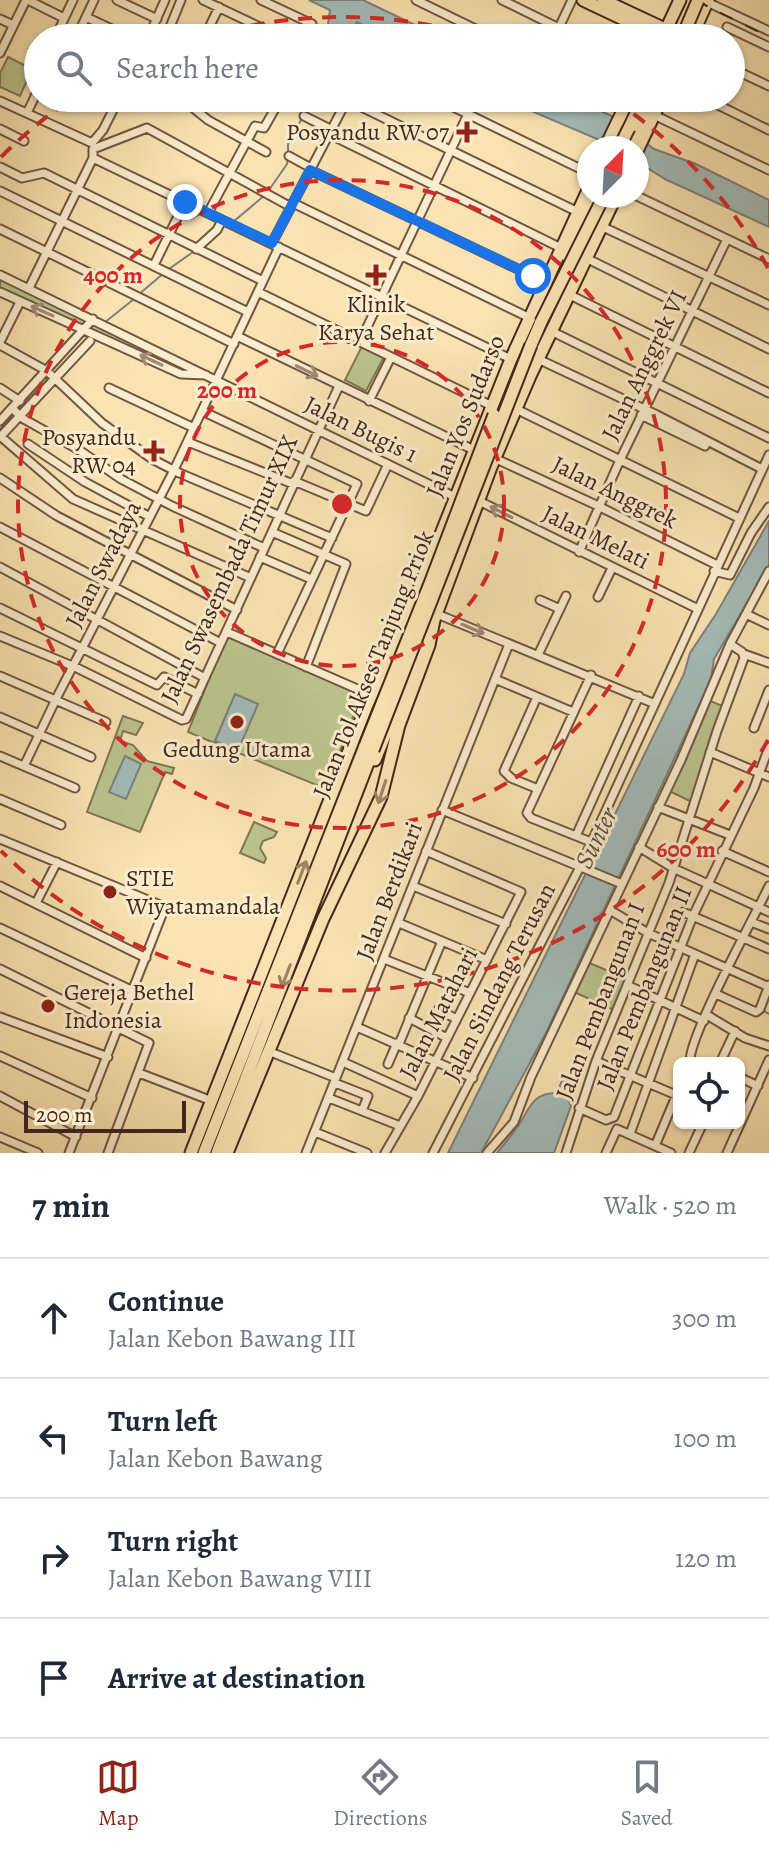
<!DOCTYPE html>
<meta charset="utf-8">
<style>
:root{--surface:#fff;--page:#f2f2f3;--text:#1f2937;--muted:#747a83;--line:#e0e1e3;--accent:#8f2418}
body{margin:0;font-family:Alegreya,serif;background:var(--page);color:var(--text)}
.controls{position:absolute;right:24px;bottom:24px;display:grid;overflow:hidden;border-radius:12px;box-shadow:0 2px 6px #0004}
.controls button{width:72px;height:72px;display:grid;place-items:center;padding:0;border:0;border-bottom:2px solid var(--line);background:var(--surface);color:var(--text);font:40px sans-serif}
.compass{position:absolute;left:577px;top:136px;width:72px;height:72px;border-radius:50%;background:var(--surface);box-shadow:0 2px 6px #0004;rotate:24deg}
.scale{position:absolute;left:24px;bottom:20px;width:162px;box-sizing:border-box;padding-left:8px;border:4px solid #44271c;border-top:0;font-size:22px;line-height:28px;white-space:nowrap;color:#44271c;-webkit-text-stroke:6px #fbedcd;paint-order:stroke}
.stop{position:absolute;width:24px;height:24px;margin:-18px;border:6px solid #1a73e8;border-radius:50%;background:#fff}
.stop.end{background:#1a73e8;border-color:#fff;box-shadow:0 2px 8px #0008}
.list{margin:0;padding:0;list-style:none}
h2{display:flex;justify-content:space-between;align-items:center;height:104px;margin:0;padding:0 32px;font-size:34px}
h2 small{font-size:26px;font-weight:400;color:var(--muted)}
.list li{display:grid;grid-template-columns:52px 1fr auto;gap:24px;align-items:center;box-sizing:border-box;height:120px;padding:0 32px;border-top:2px solid var(--line)}
.list b{display:block;font-size:30px;white-space:nowrap}
.list p{margin:0;font-size:26px;white-space:nowrap;color:var(--muted)}
.list em{font-size:26px;font-style:normal;color:var(--muted)}
.icon{flex:none;width:44px;height:44px;fill:none;stroke:currentColor;stroke-width:2;stroke-linecap:round;stroke-linejoin:round}
.map{position:relative;flex:none;width:769px;height:1153px;overflow:hidden}
.search{position:absolute;background:var(--surface);box-shadow:0 2px 6px #0004;left:24px;right:24px;top:24px;height:88px;display:flex;align-items:center;gap:20px;box-sizing:border-box;padding:0 28px;border-radius:44px;color:var(--muted);font-size:30px}
.sheet{height:584px;background:var(--surface)}
nav{display:flex;justify-content:space-around;align-items:center;box-sizing:border-box;height:112px;border-top:2px solid var(--line);background:var(--surface);font-size:22px;color:var(--muted)}
nav a{display:grid;justify-items:center;gap:4px}
nav .on{color:var(--accent)}
.map>svg:first-child{display:block}
.green{fill:#bbc48e;stroke:#807655;stroke-width:2}
.water{fill:#a3bbb8;stroke:#7d807a;stroke-width:2}
.lines{fill:none;stroke-linecap:round;stroke-linejoin:round}
.stream{stroke:#7d807a;stroke-width:2}
.minor-casing{stroke:#715642;stroke-width:11}
.highway-casing{stroke:#44271c;stroke-width:15}
.minor{stroke:#fbedcd;stroke-width:7}
.highway{stroke:#f9e3b2;stroke-width:11}
.rail{stroke:#44271c;stroke-width:2;stroke-dasharray:14 14;stroke-linecap:butt}
.highway-bridge-casing{stroke:#44271c;stroke-width:15;stroke-linecap:butt}
.highway-bridge{stroke:#f9e3b2;stroke-width:11}
.oneway{stroke:#a08a74}
.oneway2{stroke:#9e8567}
.route{stroke:#1a73e8;stroke-width:10}
.ring{fill:none;stroke:#d62828;stroke-width:4;stroke-dasharray:14 10}
.poi-dot{fill:#8f2418;stroke:#fbedcd;stroke-width:3}
.labels{text-anchor:middle;dominant-baseline:central;stroke-width:6;stroke-linejoin:round;paint-order:stroke}
.poi-label{font-size:24px;fill:#44271c;stroke:#fbedcd;text-anchor:end}
.street-label{font-size:24px;fill:#44271c;stroke:#fbedcd}
.water-label{font-size:26px;font-style:italic;fill:#5c4c43;stroke:#fbedcd}
.centre{fill:#d62828;stroke:#fbedcd;stroke-width:4}
.ring-label{font-size:24px;text-anchor:middle;font-weight:bold;fill:#d62828;stroke:#fbedcd;stroke-width:6;stroke-linejoin:round;paint-order:stroke}
</style>
<div class="map">
<svg width="769" height="1153" viewBox="0 0 769 1153">
<rect width="100%" height="100%" fill="#f9e3b2"/>
<filter id="stains"><feTurbulence type="fractalNoise" baseFrequency=".0025" numOctaves="4"/><feColorMatrix values="0 0 0 0 .2 0 0 0 0 .09 0 0 0 0 .02 0 0 0 .5 -.17"/></filter>
<radialGradient id="worn" r=".72"><stop offset=".6" stop-color="#630" stop-opacity="0"/><stop offset="1" stop-color="#630" stop-opacity=".3"/></radialGradient>
<path class="green" d="M 8,57 L 32,69 L 20,96 L 0,87 L 0,73 Z
M 0,279 L 177,364 L 182,371 L 0,289 Z
M 362,346 L 384,357 L 366,391 L 345,380 Z
M 227,634 L 362,693 L 326,789 L 188,732 Z
M 710,701 L 725,707 L 692,802 L 667,790 Z
M 123,716 L 143,723 L 136,735 L 123,731 L 120,741 L 133,745 L 147,761 L 174,768 L 172,774 L 165,772 L 140,832 L 87,812 Z
M 254,822 L 277,832 L 274,837 L 263,841 L 260,848 L 266,858 L 264,863 L 240,853 Z
M 587,962 L 628,979 L 614,1010 L 574,992 Z"/>
<path class="water" d="M 309,0 L 363,0 L 442,38 L 388,38 L 357,22 L 348,37 L 327,32 L 330,10 Z
M 501,98 L 571,98 L 610,115 L 654,149 L 696,164 L 769,200 L 769,227 L 665,179 L 644,166 L 637,156 L 637,148 L 618,148 Z
M 769,521 L 769,566 L 714,659 L 711,680 L 547,1031 L 481,1153 L 448,1153 L 684,674 L 690,653 L 716,614 Z
M 235,694 L 258,704 L 238,751 L 215,741 Z
M 125,756 L 141,764 L 126,799 L 109,792 Z
M 564,1076 L 573,1081 L 568,1098 L 571,1106 L 554,1153 L 497,1153 C 504,1144 512,1135 518,1126 C 530,1109 531,1093 557,1093 Z"/>
<g class="lines">
<path class="stream" d="M 305,113 L 314,98
M 288,152 L 288,144 L 302,118
M 269,190 L 287,164 L 288,159
M 233,222 L 265,195
M 169,269 L 193,252
M 138,295 L 164,273
M 104,323 L 134,299
M 54,374 L 90,335
M 0,429 L 49,378
M 762,1010 L 769,1014"/>
<g class="minor-casing">
<path id="minor" d="M 28,0 L 64,18
M 117,0 L 157,19
M 181,0 L 170,27 L 190,38
M 203,0 L 283,38
M 261,0 L 312,24 L 311,38
M 416,0 L 494,38
M 502,0 L 579,38
M 707,2 L 769,31
M 86,17 L 131,38
M 0,19 L 13,25
M 727,27 L 769,47
M 55,38 L 73,0
M 76,38 L 94,0
M 148,38 L 165,0
M 204,38 L 219,7
M 245,38 L 251,23
M 554,38 L 572,0
M 0,53 L 26,0
M 731,68 L 769,86
M 181,98 L 208,120 L 266,152
M 435,98 L 589,173
M 704,98 L 769,130
M 347,100 L 578,212
M 0,101 L 92,143 L 103,130 L 119,98
M 27,113 L 38,90
M 654,115 L 769,170
M 304,116 L 332,130
M 0,129 L 24,141
M 329,134 L 561,248
M 289,156 L 311,168
M 93,158 L 511,359
M 0,167 L 22,178 L 44,173 L 263,281
M 310,170 L 545,282
M 0,191 L 248,312
M 637,196 L 769,259
M 293,203 L 530,318
M 208,213 L 255,126 L 264,128 L 281,98
M 601,226 L 769,305
M 0,229 L 234,344
M 272,243 L 348,98
M 196,249 L 217,230 L 222,220
M 586,258 L 769,349
M 154,265 L 185,202
M 0,275 L 455,497
M 29,288 L 93,158 L 93,149 L 147,128 L 291,207
M 0,292 L 181,374 L 206,375
M 258,292 L 492,406
M 568,294 L 769,393
M 551,331 L 769,438
M 237,336 L 476,451
M 0,342 L 20,302
M 360,342 L 468,114
M 0,345 L 47,371 L 102,423 L 152,459 L 177,472 L 332,538
M 538,359 L 657,415 L 762,469
M 0,388 L 20,401
M 109,388 L 194,428
M 369,401 L 391,357
M 13,409 L 22,418 L 79,450 L 121,479 L 172,506 L 264,548
M 516,409 L 739,518
M 202,411 L 357,484 L 277,654
M 641,415 L 705,446
M 0,421 L 93,319
M 0,436 L 73,499 L 251,578
M 0,437 L 90,341
M 188,442 L 293,484
M 28,444 L 85,482 L 150,517
M 492,457 L 594,504 L 717,565
M 0,478 L 57,516 L 237,610
M 294,481 L 366,511 L 388,464
M 479,501 L 696,608
M 0,527 L 221,643
M 272,532 L 346,564 L 306,667
M 579,552 L 620,460 L 727,239
M 260,557 L 311,579
M 0,567 L 205,678
M 714,571 L 730,575 L 751,533 L 769,507
M 598,597 L 612,568
M 540,600 L 560,609
M 0,608 L 157,685 L 164,677 L 198,694
M 437,614 L 655,704
M 746,614 L 769,625
M 227,632 L 371,695
M 0,636 L 75,667 L 182,720 L 186,719 L 339,386
M 744,654 L 769,663
M 538,655 L 566,596
M 591,675 L 527,813 L 531,818 L 591,842
M 0,676 L 106,722
M 495,679 L 573,712
M 537,697 L 504,771 L 511,778 L 538,789
M 0,717 L 91,757
M 754,728 L 769,690
M 710,752 L 769,777
M 0,756 L 75,788
M 24,766 L 56,699 L 174,470 L 279,247
M 0,799 L 61,825
M 658,807 L 730,835
M 442,810 L 622,884
M 576,836 L 639,696
M 0,839 L 165,907 L 69,1153
M 639,847 L 673,868 L 769,912
M 722,851 L 769,872
M 0,886 L 146,958
M 413,886 L 506,924
M 36,903 L 57,862
M 610,910 L 648,933 L 769,987
M 683,912 L 769,949
M 751,922 L 769,929
M 399,923 L 487,960
M 0,928 L 133,991
M 384,959 L 470,993
M 0,969 L 149,1043 L 108,1153
M 627,985 L 704,1021
M 716,994 L 756,1012 L 760,1009 L 769,985
M 438,1010 L 457,1019
M 707,1015 L 745,1038 L 769,1046
M 0,1017 L 108,1057
M 409,1018 L 447,1038
M 357,1027 L 473,1078
M 399,1044 L 442,941
M 268,1051 L 336,1078
M 0,1056 L 92,1098
M 596,1061 L 676,1095
M 343,1062 L 418,1096
M 690,1063 C 687,1039 755,916 769,886
M 720,1063 L 735,1031
M 388,1064 L 397,1043
M 139,1073 L 212,1101
M 739,1077 L 758,1086
M 335,1083 L 368,1096 L 362,1111
M 0,1096 L 76,1137
M 329,1098 L 400,1126
M 579,1108 L 606,1120 L 614,1117 L 693,916 L 754,788 L 769,747
M 315,1132 L 367,1153
M 630,1134 L 695,954
M 0,1137 L 38,1153
M 655,1146 L 679,1089
M 306,1153 L 509,644
M 385,1153 L 418,1096 L 521,892 L 426,851
M 433,1153 L 580,867 L 769,455
M 487,1153 L 514,1122 L 531,1077 L 681,760 L 730,644 L 769,571
M 566,1153 L 596,1061 L 669,883 L 717,731 L 744,658 L 742,652 L 730,644
M 606,1153 L 617,1129 L 671,1153
M 689,1153 L 703,1123
M 727,1153 L 769,1060"/>
</g>
<g class="highway-casing">
<path id="highway" d="M 583,0 L 663,38
M 603,0 L 667,30
M 663,36 L 680,0
M 691,38 L 708,0
M 625,137 L 643,98
M 605,148 L 629,98
M 628,148 L 653,98
M 637,151 L 662,98
M 566,255 L 595,196
M 531,345 L 541,322
M 375,760 L 429,627
M 191,1153 L 367,705 L 417,594 L 511,359 L 589,188
M 204,1153 L 365,746
M 217,1153 L 373,750
M 227,1153 L 323,919 L 381,797 L 399,725 L 429,645 L 434,620 L 491,467 L 530,376 L 616,196"/>
</g>
<use href="#minor" class="minor"/>
<use href="#highway" class="highway"/>
<path class="rail" d="M 695,0 L 769,37"/>
<g class="highway-bridge-casing">
<path id="highway-bridge" d="M 682,38 L 698,0
M 619,148 L 629,128
M 541,322 L 604,196
M 365,746 L 431,581 L 494,415
M 373,750 L 531,345"/>
</g>
<use href="#highway-bridge" class="highway-bridge"/>
</g>
<defs><path id="oneway-shaft" d="M-6 0H5M1.5-3L5.5 0L1.5 3" fill="none" stroke-width="1.6" stroke-linecap="round" stroke-linejoin="round" transform="scale(2)"/></defs>
<g class="oneway">
<use href="#oneway-shaft" transform="translate(42 311) rotate(-156)"/>
<use href="#oneway-shaft" transform="translate(151 360) rotate(-155)"/>
<use href="#oneway-shaft" transform="translate(307 371) rotate(26)"/>
<use href="#oneway-shaft" transform="translate(501 512) rotate(-153)"/>
<use href="#oneway-shaft" transform="translate(473 629) rotate(23)"/>
</g>
<g class="oneway2">
<use href="#oneway-shaft" transform="translate(382 792) rotate(108)"/>
<use href="#oneway-shaft" transform="translate(302 872) rotate(-69)"/>
<use href="#oneway-shaft" transform="translate(286 976) rotate(111)"/>
</g>
<g class="lines">
<path class="route" d="M 185,202 L 272,243 L 310,170 L 533,276"/>
</g>
<g class="ring">
<circle cx="342" cy="504" r="162"/>
<circle cx="342" cy="504" r="324"/>
<path d="M768 740A487 487 0 0 1 1 851M1 157A487 487 0 0 1 70 100M204 37A487 487 0 0 1 480 37M614 100A487 487 0 0 1 768 268"/>
</g>
<g class="poi-dot">
<path d="M463 120h8v8h8v8h-8v8h-8v-8h-8v-8h8z"/>
<path d="M372 263h8v8h8v8h-8v8h-8v-8h-8v-8h8z"/>
<path d="M150 439h8v8h8v8h-8v8h-8v-8h-8v-8h8z"/>
<circle cx="237" cy="722" r="8"/>
<circle cx="110" cy="892" r="8"/>
<circle cx="48" cy="1006" r="8"/>
</g>
<g class="labels">
<g class="poi-label">
<text x="449" y="132">Posyandu RW 07</text>
<text x="376" y="304" text-anchor="middle">Klinik<tspan x="376" dy="28">Karya Sehat</tspan></text>
<text x="136" y="437">Posyandu<tspan x="136" dy="28">RW 04</tspan></text>
<text x="237" y="749" text-anchor="middle">Gedung Utama</text>
<text x="126" y="878" text-anchor="start">STIE<tspan x="126" dy="28">Wiyatamandala</tspan></text>
<text x="64" y="992" text-anchor="start">Gereja Bethel<tspan x="64" dy="28">Indonesia</tspan></text>
</g>
<g class="street-label">
<text transform="translate(644 365) rotate(-64)">Jalan Anggrek VI</text>
<text transform="translate(465 416) rotate(-68)">Jalan Yos Sudarso</text>
<text transform="translate(361 429) rotate(26)">Jalan Bugis 1</text>
<text transform="translate(615 492) rotate(26)">Jalan Anggrek</text>
<text transform="translate(596 537) rotate(26)">Jalan Melati</text>
<text transform="translate(103 564) rotate(-63)">Jalan Swadaya</text>
<text transform="translate(229 569) rotate(-65)">Jalan Swasembada Timur XIX</text>
<text transform="translate(373 664) rotate(-68)">Jalan Tol Akses Tanjung Priok</text>
<text transform="translate(389 891) rotate(-69)">Jalan Berdikari</text>
<text transform="translate(499 982) rotate(-63)">Jalan Sindang Terusan</text>
<text transform="translate(644 988) rotate(-68)">Jalan Pembangunan II</text>
<text transform="translate(600 1001) rotate(-69)">Jalan Pembangunan I</text>
<text transform="translate(438 1013) rotate(-63)">Jalan Matahari</text>
</g>
<g class="water-label">
<text transform="translate(596 838) rotate(-64)">Sunter</text>
</g>
</g>
<circle cx="342" cy="504" r="12" class="centre"/>
<g class="ring-label">
<text x="113" y="283">400 m</text>
<text x="227" y="398">200 m</text>
<text x="686" y="857">600 m</text>
</g>
<rect width="100%" height="100%" filter="url(#stains)"/>
<rect width="100%" height="100%" fill="url(#worn)"/>
</svg>
<div class="controls">
<button><svg class="icon" aria-label="locate" viewBox="0 0 24 24"><circle cx="12" cy="12" r="6"/><path d="M12 2v4M12 18v4M2 12h4M18 12h4"/></svg></button>
</div>
<svg class="compass" viewBox="-18 -18 36 36"><path d="M0-13l5 13h-10z" fill="#e53935"/><path d="M0 13l5-13h-10z" fill="#747a83"/></svg>
<div class="scale">200 m</div>
<div class="stop" style="left:533px;top:276px"></div>
<div class="stop end" style="left:185px;top:202px"></div>
<div class="search"><svg class="icon" aria-label="search" viewBox="0 0 24 24"><circle cx="10" cy="10" r="6"/><path d="M15 15l6 6"/></svg>Search here</div>
</div>
<section class="sheet">
<h2>7 min<small>Walk · 520 m</small></h2>
<ul class="list">
<li><svg class="icon" aria-label="ahead" viewBox="0 0 24 24"><path d="M12 20V5M6 11l6-6 6 6"/></svg><div><b>Continue</b><p>Jalan Kebon Bawang III</p></div><em>300 m</em></li>
<li><svg class="icon" aria-label="left" viewBox="0 0 24 24"><path d="M17 20v-9H6M10 6l-5 5 5 5"/></svg><div><b>Turn left</b><p>Jalan Kebon Bawang</p></div><em>100 m</em></li>
<li><svg class="icon" aria-label="right" viewBox="0 0 24 24"><path d="M7 20v-9h11M14 6l5 5-5 5"/></svg><div><b>Turn right</b><p>Jalan Kebon Bawang VIII</p></div><em>120 m</em></li>
<li><svg class="icon" aria-label="arrive" viewBox="0 0 24 24"><path d="M6 21V4h12l-3 4 3 4H6"/></svg><div><b>Arrive at destination</b></div></li>
</ul>
</section>
<nav>
<a class="on"><svg class="icon" aria-label="map" viewBox="0 0 24 24"><path d="M3 6l6-2 6 2 6-2v14l-6 2-6-2-6 2zM9 4v14M15 6v14"/></svg>Map</a>
<a><svg class="icon" aria-label="directions" viewBox="0 0 24 24"><path d="M12 3l9 9-9 9-9-9zM9 14v-3h6M13 9l2 2-2 2"/></svg>Directions</a>
<a><svg class="icon" aria-label="saved" viewBox="0 0 24 24"><path d="M7 4h10v16l-5-4-5 4z"/></svg>Saved</a>
</nav>
